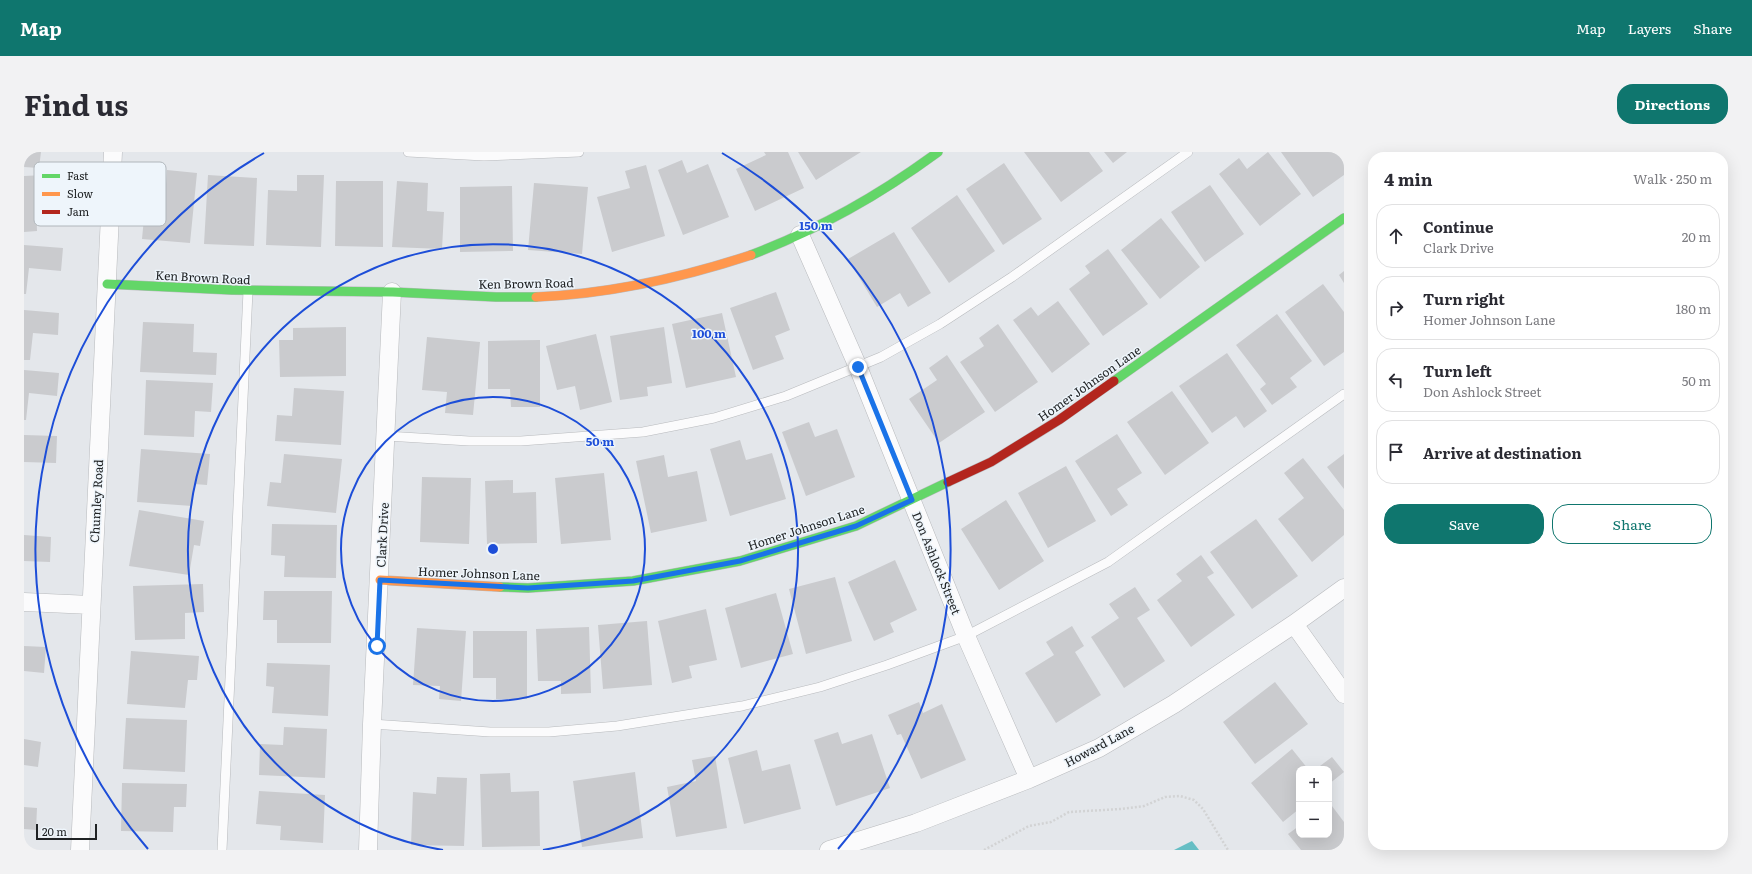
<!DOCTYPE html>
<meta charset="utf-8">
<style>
:root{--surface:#fff;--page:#f2f2f3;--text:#2b2b33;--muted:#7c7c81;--line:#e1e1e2;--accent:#0f766e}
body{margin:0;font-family:Literata,serif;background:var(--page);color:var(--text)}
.controls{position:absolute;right:12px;bottom:12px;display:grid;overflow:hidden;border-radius:8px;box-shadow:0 4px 16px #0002}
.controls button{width:36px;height:36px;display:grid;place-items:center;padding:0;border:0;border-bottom:1px solid var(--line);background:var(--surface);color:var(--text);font:20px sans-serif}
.scale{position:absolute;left:12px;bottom:10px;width:61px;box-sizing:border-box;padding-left:4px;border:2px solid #202325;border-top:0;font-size:11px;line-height:14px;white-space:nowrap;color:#202325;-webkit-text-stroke:3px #eef5fb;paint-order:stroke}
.stop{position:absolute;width:12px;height:12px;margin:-9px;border:3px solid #1a73e8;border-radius:50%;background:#fff}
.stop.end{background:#1a73e8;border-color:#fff;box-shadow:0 1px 4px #0008}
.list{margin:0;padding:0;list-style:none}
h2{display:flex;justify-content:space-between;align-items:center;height:52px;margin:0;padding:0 16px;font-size:17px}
h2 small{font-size:13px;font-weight:400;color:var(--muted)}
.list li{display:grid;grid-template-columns:26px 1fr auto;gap:12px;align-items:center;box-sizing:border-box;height:64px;margin:0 8px 8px;padding:0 8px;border:1px solid var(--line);border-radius:16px}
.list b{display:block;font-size:15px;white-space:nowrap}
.list p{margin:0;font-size:13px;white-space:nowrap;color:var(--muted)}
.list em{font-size:13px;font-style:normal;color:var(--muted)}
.actions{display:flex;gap:8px;padding:12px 16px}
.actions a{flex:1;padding:9px 0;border:1px solid var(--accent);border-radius:16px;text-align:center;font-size:14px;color:var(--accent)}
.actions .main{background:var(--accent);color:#fff}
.icon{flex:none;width:22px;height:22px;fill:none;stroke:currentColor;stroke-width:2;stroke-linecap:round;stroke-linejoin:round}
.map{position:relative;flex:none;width:1320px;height:698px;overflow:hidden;border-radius:16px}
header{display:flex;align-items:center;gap:24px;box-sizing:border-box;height:56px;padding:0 20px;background:var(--accent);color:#fff}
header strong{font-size:19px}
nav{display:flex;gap:22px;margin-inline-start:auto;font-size:14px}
.intro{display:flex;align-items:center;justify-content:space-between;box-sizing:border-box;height:96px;padding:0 24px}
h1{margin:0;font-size:28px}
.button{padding:10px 18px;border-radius:16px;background:var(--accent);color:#fff;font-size:14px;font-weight:700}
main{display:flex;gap:24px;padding:0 24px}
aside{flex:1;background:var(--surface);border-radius:16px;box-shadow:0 4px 16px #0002}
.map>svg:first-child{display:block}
.water{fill:#66bec4}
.building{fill:#cacbce}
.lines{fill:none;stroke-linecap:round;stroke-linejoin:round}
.lane-casing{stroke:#b8babd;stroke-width:10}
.street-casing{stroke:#b8babd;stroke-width:19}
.fast-casing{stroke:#b8babd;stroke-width:10}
.slow-casing{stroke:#b8babd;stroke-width:10}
.jam-casing{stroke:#b8babd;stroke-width:10}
.path{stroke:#d2d3d4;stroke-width:2.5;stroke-dasharray:2 2;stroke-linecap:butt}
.lane{stroke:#fbfbfc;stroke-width:9}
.street{stroke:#fbfbfc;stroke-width:18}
.fast{stroke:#63d668;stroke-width:9}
.slow{stroke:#ff974d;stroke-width:9}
.jam{stroke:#b3261e;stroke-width:9}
.route{stroke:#1a73e8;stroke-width:5}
.ring{fill:none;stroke:#1d4ed8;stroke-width:2}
.labels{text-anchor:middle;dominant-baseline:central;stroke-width:3;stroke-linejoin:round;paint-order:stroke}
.street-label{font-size:12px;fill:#202325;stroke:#eef5fb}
.key{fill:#eef5fb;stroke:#b0b6bb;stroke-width:1}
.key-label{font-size:11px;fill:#202325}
.centre{fill:#1d4ed8;stroke:#eef5fb;stroke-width:2}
.ring-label{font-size:12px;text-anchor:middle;font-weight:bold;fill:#1d4ed8;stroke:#eef5fb;stroke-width:3;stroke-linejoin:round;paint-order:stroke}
</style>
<header>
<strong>Map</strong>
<nav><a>Map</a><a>Layers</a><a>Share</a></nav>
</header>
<div class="intro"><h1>Find us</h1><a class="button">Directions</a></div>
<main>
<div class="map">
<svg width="1320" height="698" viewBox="0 0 1320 698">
<rect width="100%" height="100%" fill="#e4e7eb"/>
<path class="water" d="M 1168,689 L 1175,698 L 1150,698 Z"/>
<path class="building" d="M 0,0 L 17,0 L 15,16 L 0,15 Z
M 740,0 L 764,0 L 780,36 L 731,59 L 712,17 L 742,3 Z
M 774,0 L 837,0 L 792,28 Z
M 1000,0 L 1065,0 L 1079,19 L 1037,50 Z
M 1080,0 L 1103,0 L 1089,11 Z
M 1244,0 L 1277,42 L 1236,74 L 1195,22 L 1215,6 L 1223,17 Z
M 1257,0 L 1320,0 L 1320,23 L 1289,45 Z
M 658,8 L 663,21 L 684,12 L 705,65 L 659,83 L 634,18 Z
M 980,11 L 1018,67 L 979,93 L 942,37 Z
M 622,13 L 641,84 L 588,100 L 573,45 L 606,36 L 601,19 Z
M 143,18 L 173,21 L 166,91 L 118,87 L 122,45 L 141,47 Z
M 41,22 L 42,49 L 12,50 L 13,79 L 0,80 L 0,24 Z
M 184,23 L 233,26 L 230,94 L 180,92 Z
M 273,23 L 300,23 L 297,95 L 242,93 L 244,38 L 273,39 Z
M 312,29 L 359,29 L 359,95 L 311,94 Z
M 373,29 L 404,31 L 403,59 L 420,60 L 418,97 L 368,95 Z
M 510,31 L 564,35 L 558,102 L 504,98 Z
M 1186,33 L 1220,82 L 1181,110 L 1147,60 Z
M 488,34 L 489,99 L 436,100 L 436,35 Z
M 933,43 L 971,99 L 925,131 L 887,76 Z
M 1137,66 L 1176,115 L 1136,147 L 1097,98 Z
M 870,80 L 907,141 L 884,155 L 876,141 L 853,155 L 824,107 Z
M 0,93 L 39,96 L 37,119 L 5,116 L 2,142 L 0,142 Z
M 1084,97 L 1124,152 L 1079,184 L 1045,137 L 1066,121 L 1061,114 Z
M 1320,119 L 1320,131 L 1315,123 Z
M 1299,132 L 1320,160 L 1320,200 L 1300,214 L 1261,160 Z
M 752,140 L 766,178 L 751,184 L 760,207 L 729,218 L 706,156 Z
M 1034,149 L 1066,192 L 1028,221 L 989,168 L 1007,155 L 1014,164 Z
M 0,158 L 35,161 L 34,183 L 9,181 L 6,208 L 0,208 Z
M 698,161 L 712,225 L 662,236 L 648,172 Z
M 1253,162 L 1288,209 L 1266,226 L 1273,235 L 1248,253 L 1236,237 L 1242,232 L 1212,193 Z
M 119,170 L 170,172 L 169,200 L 193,201 L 192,223 L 116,220 Z
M 974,172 L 1014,230 L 971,260 L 936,210 L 960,194 L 955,186 Z
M 322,175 L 322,224 L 256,225 L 255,188 L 269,188 L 269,176 Z
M 640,175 L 648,231 L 623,235 L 624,244 L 596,248 L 586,184 Z
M 572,182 L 588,250 L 556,258 L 551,234 L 533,238 L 522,194 Z
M 403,185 L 456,190 L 449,263 L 421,261 L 423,240 L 398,238 Z
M 516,188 L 516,255 L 487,255 L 486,237 L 464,237 L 464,189 Z
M 1203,201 L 1243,259 L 1220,276 L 1212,264 L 1188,281 L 1155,234 Z
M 923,203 L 961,260 L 915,291 L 885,247 L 913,228 L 905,216 Z
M 0,218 L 35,221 L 33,244 L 5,241 L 2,268 L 0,268 Z
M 122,228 L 189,231 L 187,260 L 171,259 L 170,285 L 120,283 Z
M 270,236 L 320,239 L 317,293 L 251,289 L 253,263 L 268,264 Z
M 1148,239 L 1185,291 L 1141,323 L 1103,270 Z
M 785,270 L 791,285 L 813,277 L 831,325 L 782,344 L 758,280 Z
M 1093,282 L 1118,321 L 1093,337 L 1104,353 L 1087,364 L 1051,309 Z
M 0,283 L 33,284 L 32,311 L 0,310 Z
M 716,288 L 722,308 L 748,301 L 762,347 L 706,364 L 686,297 Z
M 117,297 L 186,302 L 183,333 L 170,332 L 168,354 L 113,350 Z
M 260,302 L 318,307 L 312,361 L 243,354 L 246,330 L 257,331 Z
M 1320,302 L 1320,337 L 1303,315 Z
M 640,303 L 644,325 L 673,319 L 683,369 L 627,381 L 612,309 Z
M 1279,306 L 1320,358 L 1320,383 L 1288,410 L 1254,367 L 1280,346 L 1260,321 Z
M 1042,314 L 1072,369 L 1024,396 L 994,341 Z
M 580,321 L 587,388 L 537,392 L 531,326 Z
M 398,325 L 447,326 L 445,392 L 396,390 Z
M 489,328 L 489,341 L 512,340 L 513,391 L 463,392 L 461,329 Z
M 982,348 L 1020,409 L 975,438 L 937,377 Z
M 115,358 L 180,369 L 176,394 L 170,393 L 165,423 L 105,414 Z
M 1232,367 L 1274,424 L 1228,457 L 1186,400 Z
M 248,372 L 313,373 L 312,426 L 260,425 L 261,404 L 247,403 Z
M 0,383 L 27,385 L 26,410 L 0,409 Z
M 1177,403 L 1190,421 L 1183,425 L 1211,463 L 1167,495 L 1133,448 L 1158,429 L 1152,422 Z
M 871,408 L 893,458 L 866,471 L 870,480 L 850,489 L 824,430 Z
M 811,425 L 828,489 L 782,502 L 765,437 Z
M 179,432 L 180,460 L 161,461 L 161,487 L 111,488 L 109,434 Z
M 1111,435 L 1126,458 L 1113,466 L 1141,509 L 1100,536 L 1067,485 L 1095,466 L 1085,452 Z
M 240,439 L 308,439 L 307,491 L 253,491 L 253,468 L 239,468 Z
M 752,441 L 769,502 L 717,516 L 701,456 Z
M 682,457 L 693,508 L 665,514 L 668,526 L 648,531 L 634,469 Z
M 623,469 L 628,533 L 579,537 L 574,473 Z
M 1048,474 L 1060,494 L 1051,500 L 1077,543 L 1032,571 L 1001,521 L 1030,503 L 1022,490 Z
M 565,475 L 567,541 L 537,542 L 537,529 L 514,529 L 512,477 Z
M 393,476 L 442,479 L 437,549 L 415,547 L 416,534 L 389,533 Z
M 449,479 L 503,479 L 503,547 L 472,547 L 472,526 L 449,526 Z
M 0,494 L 22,495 L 20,521 L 0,519 Z
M 107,499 L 175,504 L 173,528 L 164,528 L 161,556 L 103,552 Z
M 243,511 L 306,513 L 304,564 L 248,561 L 250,535 L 242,534 Z
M 1251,530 L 1284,572 L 1231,612 L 1199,570 Z
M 895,550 L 899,561 L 918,552 L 942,608 L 897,627 L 877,582 L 873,583 L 864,563 Z
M 102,566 L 163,568 L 161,620 L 99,617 Z
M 260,575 L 303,577 L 301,626 L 235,623 L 236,592 L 259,593 Z
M 814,580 L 818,592 L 848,582 L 866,636 L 812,654 L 790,588 Z
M 0,587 L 17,590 L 14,615 L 0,613 Z
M 1268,597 L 1284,617 L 1275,617 L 1275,657 L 1259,670 L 1227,631 Z
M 733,598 L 738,619 L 766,612 L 777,657 L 720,672 L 704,606 Z
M 691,604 L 703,676 L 652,685 L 643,635 L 672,629 L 668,608 Z
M 1308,605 L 1320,620 L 1305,632 L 1305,617 L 1292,617 Z
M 611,620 L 619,686 L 558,695 L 549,629 Z
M 486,621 L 487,640 L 515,639 L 516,694 L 458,695 L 456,622 Z
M 413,625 L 443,626 L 440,694 L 387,693 L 389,640 L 412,642 Z
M 98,631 L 163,632 L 162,655 L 150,655 L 149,680 L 97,679 Z
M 235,639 L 301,643 L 299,691 L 256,688 L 257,674 L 232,672 Z
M 1305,650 L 1320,670 L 1320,698 L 1277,698 L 1264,682 L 1275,674 L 1275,683 L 1305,683 Z
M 0,655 L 13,656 L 12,678 L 0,677 Z"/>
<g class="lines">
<g class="lane-casing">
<path id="lane" d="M 384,0 L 460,4 L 555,0
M 362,284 L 445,289 L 497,289 L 619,280 L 690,266 L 762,244 L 857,205 L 916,172 L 988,125 L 1164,0
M 348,572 L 466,580 L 525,580 L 593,574 L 718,554 L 796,535 L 863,513 L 942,484 L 1084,410 L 1320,242
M 198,698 L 224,139"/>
</g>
<g class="street-casing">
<path id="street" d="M 776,83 L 834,215 L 942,484 L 1005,627
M 0,450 L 67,453
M 1270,472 L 1320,542
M 56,698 L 89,0
M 344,698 L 348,572 L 368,140
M 805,698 L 892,671 L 1005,627 L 1075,596 L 1150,552 L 1270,472 L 1320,436"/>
</g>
<g class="fast-casing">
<path id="fast" d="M 727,103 C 797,76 854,44 914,0
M 83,132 L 208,138 L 369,140 L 472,145 L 512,145
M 1090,229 L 1320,66
M 476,435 L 504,436 L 609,429 L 716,409 L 832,374 L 924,330"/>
</g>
<g class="slow-casing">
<path id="slow" d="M 512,145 C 586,142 657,126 727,103
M 356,428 L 476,435"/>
</g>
<g class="jam-casing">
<path id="jam" d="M 924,330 L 967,310 L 1035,268 L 1090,229"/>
</g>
<path class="path" d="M 960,698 L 1005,674 L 1027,670 L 1045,660 L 1097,657 L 1120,654 L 1141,645 L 1156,644 L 1170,648 L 1179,657 L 1204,698"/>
<use href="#lane" class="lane"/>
<use href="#street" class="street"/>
<use href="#fast" class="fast"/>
<use href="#slow" class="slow"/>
<use href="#jam" class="jam"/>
</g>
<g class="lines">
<path class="route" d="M 353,494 L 356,428 L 504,436 L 609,429 L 716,409 L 832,374 L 888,348 L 834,215"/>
</g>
<g class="ring">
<circle cx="469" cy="397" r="152"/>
<path d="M419 698A305 305 0 1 1 519 698"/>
<path d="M124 697A457 457 0 0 1 240 1M698 1A457 457 0 0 1 814 697"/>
</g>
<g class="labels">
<g class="street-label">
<text transform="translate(179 125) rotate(3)">Ken Brown Road</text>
<text transform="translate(502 131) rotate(-1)">Ken Brown Road</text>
<text transform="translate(1065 231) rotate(-35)">Homer Johnson Lane</text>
<text transform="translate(72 349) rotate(-87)">Chumley Road</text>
<text transform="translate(782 375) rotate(-18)">Homer Johnson Lane</text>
<text transform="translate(358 383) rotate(-87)">Clark Drive</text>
<text transform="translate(913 411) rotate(68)">Don Ashlock Street</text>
<text transform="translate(455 421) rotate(2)">Homer Johnson Lane</text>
<text transform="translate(1075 593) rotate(-28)">Howard Lane</text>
</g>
</g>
<rect x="10" y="10" width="132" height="64" rx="6" class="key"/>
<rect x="18" y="22" width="18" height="4" fill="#63d668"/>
<rect x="18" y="40" width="18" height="4" fill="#ff974d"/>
<rect x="18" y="58" width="18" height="4" fill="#b3261e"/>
<g class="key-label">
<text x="43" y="28">Fast</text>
<text x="43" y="46">Slow</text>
<text x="43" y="64">Jam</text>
</g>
<circle cx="469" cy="397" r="6" class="centre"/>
<g class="ring-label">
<text x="792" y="78">150 m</text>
<text x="685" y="186">100 m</text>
<text x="576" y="294">50 m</text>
</g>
</svg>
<div class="controls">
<button>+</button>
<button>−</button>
</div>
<div class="scale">20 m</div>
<div class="stop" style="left:353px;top:494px"></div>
<div class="stop end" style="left:834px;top:215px"></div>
</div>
<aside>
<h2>4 min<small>Walk · 250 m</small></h2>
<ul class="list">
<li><svg class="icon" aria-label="ahead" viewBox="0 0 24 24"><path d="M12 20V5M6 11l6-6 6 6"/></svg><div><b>Continue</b><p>Clark Drive</p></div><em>20 m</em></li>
<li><svg class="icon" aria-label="right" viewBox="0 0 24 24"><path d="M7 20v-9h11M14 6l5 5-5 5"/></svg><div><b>Turn right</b><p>Homer Johnson Lane</p></div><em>180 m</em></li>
<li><svg class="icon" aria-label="left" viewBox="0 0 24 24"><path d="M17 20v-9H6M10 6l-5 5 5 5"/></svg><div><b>Turn left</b><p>Don Ashlock Street</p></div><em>50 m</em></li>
<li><svg class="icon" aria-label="arrive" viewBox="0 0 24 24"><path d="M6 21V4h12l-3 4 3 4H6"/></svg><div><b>Arrive at destination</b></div></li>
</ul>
<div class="actions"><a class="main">Save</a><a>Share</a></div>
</aside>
</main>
